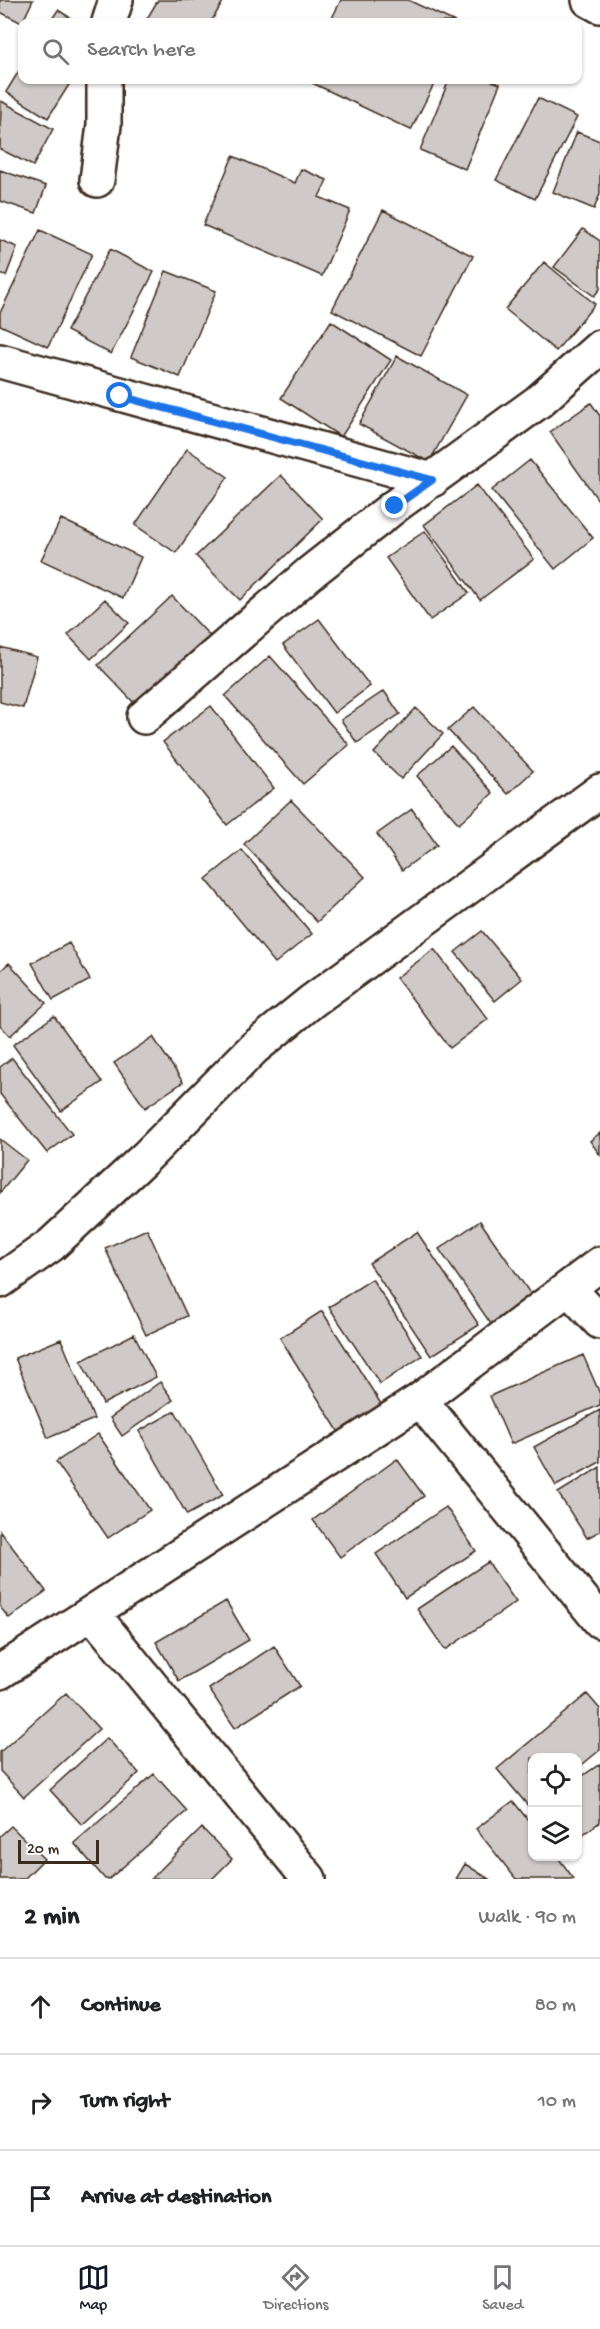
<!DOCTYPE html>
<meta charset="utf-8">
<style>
:root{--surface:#fff;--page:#f6f6f6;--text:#202124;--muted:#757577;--line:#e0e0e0;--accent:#111827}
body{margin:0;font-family:"Gochi Hand",sans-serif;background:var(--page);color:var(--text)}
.controls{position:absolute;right:18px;bottom:18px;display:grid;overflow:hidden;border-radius:12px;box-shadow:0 2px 4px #0004}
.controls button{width:54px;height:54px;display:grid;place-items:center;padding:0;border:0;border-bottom:2px solid var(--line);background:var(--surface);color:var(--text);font:30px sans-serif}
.scale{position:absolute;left:18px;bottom:15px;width:81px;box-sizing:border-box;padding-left:6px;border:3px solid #3b2a1e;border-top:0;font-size:16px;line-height:21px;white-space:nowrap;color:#3b2a1e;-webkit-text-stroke:4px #fff;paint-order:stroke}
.stop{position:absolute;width:18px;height:18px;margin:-14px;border:4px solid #1a73e8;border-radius:50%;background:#fff}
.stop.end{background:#1a73e8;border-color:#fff;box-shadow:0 2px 6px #0008}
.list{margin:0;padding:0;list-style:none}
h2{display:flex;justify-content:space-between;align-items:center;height:78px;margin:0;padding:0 24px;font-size:26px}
h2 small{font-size:20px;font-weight:400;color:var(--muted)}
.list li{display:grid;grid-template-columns:39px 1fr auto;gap:18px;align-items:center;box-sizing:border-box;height:96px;padding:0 24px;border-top:2px solid var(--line)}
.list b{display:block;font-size:22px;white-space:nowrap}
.list em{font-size:20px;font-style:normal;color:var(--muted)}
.icon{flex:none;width:33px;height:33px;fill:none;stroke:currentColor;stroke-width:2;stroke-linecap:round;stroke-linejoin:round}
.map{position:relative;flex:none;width:600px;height:1879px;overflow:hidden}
.search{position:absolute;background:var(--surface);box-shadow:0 2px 4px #0004;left:18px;right:18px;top:18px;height:66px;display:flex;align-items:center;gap:15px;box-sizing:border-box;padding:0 21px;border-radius:12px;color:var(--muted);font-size:22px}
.sheet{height:366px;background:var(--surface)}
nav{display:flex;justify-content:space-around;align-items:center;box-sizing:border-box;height:84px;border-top:2px solid var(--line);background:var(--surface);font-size:16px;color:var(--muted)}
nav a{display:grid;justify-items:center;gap:3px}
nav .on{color:var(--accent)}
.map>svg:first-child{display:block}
.building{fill:#cfcac7;stroke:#3b2a1e;stroke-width:1.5}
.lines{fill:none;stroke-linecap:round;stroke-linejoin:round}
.minor-casing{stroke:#3b2a1e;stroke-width:38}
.major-casing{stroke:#3b2a1e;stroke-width:38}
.minor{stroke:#fff;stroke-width:33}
.major{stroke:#fff;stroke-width:33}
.route{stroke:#1a73e8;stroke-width:8}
</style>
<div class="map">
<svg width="600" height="1879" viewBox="0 0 600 1879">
<rect width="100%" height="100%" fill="#fff"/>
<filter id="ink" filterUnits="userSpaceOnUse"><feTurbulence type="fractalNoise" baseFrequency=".0167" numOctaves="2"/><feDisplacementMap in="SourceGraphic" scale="12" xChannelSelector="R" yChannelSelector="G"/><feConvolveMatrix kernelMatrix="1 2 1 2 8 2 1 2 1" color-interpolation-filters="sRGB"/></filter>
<g filter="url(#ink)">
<path class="building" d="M 0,0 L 33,0 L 22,23 L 0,12 Z
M 158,0 L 224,0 L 211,22 L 145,22 Z
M 341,0 L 408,0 L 455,22 L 330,22 Z
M 58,10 L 77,22 L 50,22 Z
M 22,66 L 22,80 L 72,80 L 48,118 L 6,92 Z
M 306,80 L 436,80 L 411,130 Z
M 449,80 L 490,80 L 500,84 L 465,169 L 420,150 Z
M 538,98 L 577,117 L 535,199 L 496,180 Z
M 1,101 L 53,129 L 33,166 L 0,149 Z
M 577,132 L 600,141 L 600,194 L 594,209 L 553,192 Z
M 233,156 L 295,183 L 301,169 L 327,180 L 319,197 L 350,210 L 322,276 L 203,225 Z
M 0,170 L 46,186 L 36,213 L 0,201 Z
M 383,210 L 473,256 L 421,356 L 332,310 Z
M 583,229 L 600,241 L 600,289 L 594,296 L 554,267 Z
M 40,230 L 92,254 L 48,347 L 0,325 L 0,313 Z
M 0,240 L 17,247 L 6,276 L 0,274 Z
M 110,249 L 154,272 L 111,354 L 67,331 Z
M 544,262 L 595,304 L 556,351 L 505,309 Z
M 166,271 L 216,291 L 180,377 L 131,357 Z
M 331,321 L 391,360 L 341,437 L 281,398 Z
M 397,356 L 467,395 L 429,462 L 359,424 Z
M 591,403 L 600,416 L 600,503 L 550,432 Z
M 187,449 L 228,477 L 176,553 L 135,525 Z
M 530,460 L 593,538 L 555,569 L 492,490 Z
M 281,475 L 323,519 L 240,600 L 196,556 Z
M 477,485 L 534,559 L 480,600 L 424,525 Z
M 61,519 L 141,557 L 123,598 L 41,560 Z
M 425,531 L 469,593 L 430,620 L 386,558 Z
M 172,596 L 210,636 L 136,705 L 98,665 Z
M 105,599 L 129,623 L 91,659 L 68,635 Z
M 319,619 L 370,686 L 334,713 L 283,645 Z
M 0,647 L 37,657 L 23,708 L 0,702 Z
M 270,656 L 349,745 L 303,784 L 225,696 Z
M 384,691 L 400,714 L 357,743 L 341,720 Z
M 211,706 L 274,788 L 227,825 L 163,742 Z
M 474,707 L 533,771 L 508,794 L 448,730 Z
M 416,708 L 443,734 L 401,779 L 374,753 Z
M 451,746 L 493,793 L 459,824 L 417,776 Z
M 291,800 L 365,877 L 317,922 L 244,844 Z
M 412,809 L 437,845 L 402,870 L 377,834 Z
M 242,850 L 312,934 L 275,963 L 206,879 Z
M 482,931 L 522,979 L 495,1001 L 455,952 Z
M 69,943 L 90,980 L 53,1000 L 32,963 Z
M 434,949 L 488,1019 L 450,1048 L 396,978 Z
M 9,963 L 46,1003 L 10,1036 L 0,1025 L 0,971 Z
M 54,1016 L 102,1082 L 61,1111 L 13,1045 Z
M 153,1037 L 183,1082 L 145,1108 L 114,1063 Z
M 12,1058 L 72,1134 L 47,1153 L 0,1094 L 0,1067 Z
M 600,1133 L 600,1155 L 590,1141 Z
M 0,1139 L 27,1160 L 0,1193 Z
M 480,1221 L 532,1296 L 491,1324 L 439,1249 Z
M 147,1229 L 187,1316 L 146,1335 L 105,1248 Z
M 417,1232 L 479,1325 L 431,1356 L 369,1263 Z
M 372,1279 L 422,1356 L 380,1384 L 329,1307 Z
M 322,1311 L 383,1407 L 340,1434 L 280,1338 Z
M 134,1334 L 156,1377 L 103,1404 L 81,1361 Z
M 61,1339 L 94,1419 L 48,1438 L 15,1358 Z
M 583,1355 L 600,1394 L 600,1405 L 511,1444 L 490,1396 Z
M 160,1382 L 173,1400 L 122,1436 L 110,1418 Z
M 600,1410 L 600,1462 L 556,1486 L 534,1447 Z
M 175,1411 L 223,1495 L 187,1515 L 139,1431 Z
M 98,1434 L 150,1510 L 108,1538 L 56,1462 Z
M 397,1459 L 424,1496 L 340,1557 L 313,1520 Z
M 600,1467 L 600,1531 L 587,1538 L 558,1493 Z
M 446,1507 L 476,1551 L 405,1598 L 376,1554 Z
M 0,1531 L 46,1591 L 9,1618 L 0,1607 Z
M 488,1562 L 516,1602 L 445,1650 L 417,1609 Z
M 226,1601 L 249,1640 L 179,1681 L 156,1642 Z
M 274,1646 L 300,1686 L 235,1728 L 209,1689 Z
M 66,1693 L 99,1729 L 24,1797 L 0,1771 L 0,1752 Z
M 587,1694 L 600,1709 L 600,1750 L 578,1768 L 578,1758 L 532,1758 L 532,1805 L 530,1808 L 497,1769 Z
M 107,1738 L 139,1773 L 82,1825 L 50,1790 Z
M 600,1764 L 600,1822 L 582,1835 L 578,1828 L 578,1779 Z
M 154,1774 L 187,1811 L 109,1879 L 105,1879 L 74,1843 Z
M 513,1801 L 532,1825 L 532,1856 L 557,1856 L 574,1879 L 516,1879 L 476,1829 Z
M 11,1826 L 44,1859 L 24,1879 L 0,1879 L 0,1836 Z
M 202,1828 L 232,1859 L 212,1879 L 151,1879 Z
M 465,1864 L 489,1879 L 456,1879 Z"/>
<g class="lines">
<g class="minor-casing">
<path id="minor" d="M 109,22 L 116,0
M 97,180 L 104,125 L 104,80
M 0,361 L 432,480
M 144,717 L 310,573 L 395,506 L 538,402 L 600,347
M 0,1281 L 51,1245 L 146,1157 L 254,1048 L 312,1001 L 600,791
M 568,1288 L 600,1322
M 420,1400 L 600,1621
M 92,1613 L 309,1879
M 0,1672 L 420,1400 L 600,1264"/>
</g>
<g class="major-casing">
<path id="major" d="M 589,0 L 600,6"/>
</g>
<use href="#minor" class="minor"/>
<use href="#major" class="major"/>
</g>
</g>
<g class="lines" filter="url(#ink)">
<path class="route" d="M 120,396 L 432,480 L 395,506"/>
</g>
</svg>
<div class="controls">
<button><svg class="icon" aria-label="locate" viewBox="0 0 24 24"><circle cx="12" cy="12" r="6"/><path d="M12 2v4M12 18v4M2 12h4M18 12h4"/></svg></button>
<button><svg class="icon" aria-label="layers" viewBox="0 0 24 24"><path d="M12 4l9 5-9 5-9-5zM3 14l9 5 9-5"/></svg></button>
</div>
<div class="scale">20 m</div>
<div class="stop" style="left:120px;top:396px"></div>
<div class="stop end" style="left:395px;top:506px"></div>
<div class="search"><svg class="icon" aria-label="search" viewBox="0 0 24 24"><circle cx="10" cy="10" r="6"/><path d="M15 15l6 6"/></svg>Search here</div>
</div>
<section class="sheet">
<h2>2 min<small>Walk · 90 m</small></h2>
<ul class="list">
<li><svg class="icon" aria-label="ahead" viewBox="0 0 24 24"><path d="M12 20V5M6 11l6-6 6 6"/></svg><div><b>Continue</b></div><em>80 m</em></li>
<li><svg class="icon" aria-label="right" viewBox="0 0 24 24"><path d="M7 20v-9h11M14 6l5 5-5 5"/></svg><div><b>Turn right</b></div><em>10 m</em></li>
<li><svg class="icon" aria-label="arrive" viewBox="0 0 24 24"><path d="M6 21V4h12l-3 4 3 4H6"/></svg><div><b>Arrive at destination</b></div></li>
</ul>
</section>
<nav>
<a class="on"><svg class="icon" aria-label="map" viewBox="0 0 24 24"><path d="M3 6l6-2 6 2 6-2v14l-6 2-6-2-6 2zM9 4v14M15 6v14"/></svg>Map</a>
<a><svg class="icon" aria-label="directions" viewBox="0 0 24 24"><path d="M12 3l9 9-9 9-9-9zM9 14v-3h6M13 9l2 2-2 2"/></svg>Directions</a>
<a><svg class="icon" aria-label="saved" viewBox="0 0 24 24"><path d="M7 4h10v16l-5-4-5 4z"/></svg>Saved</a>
</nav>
